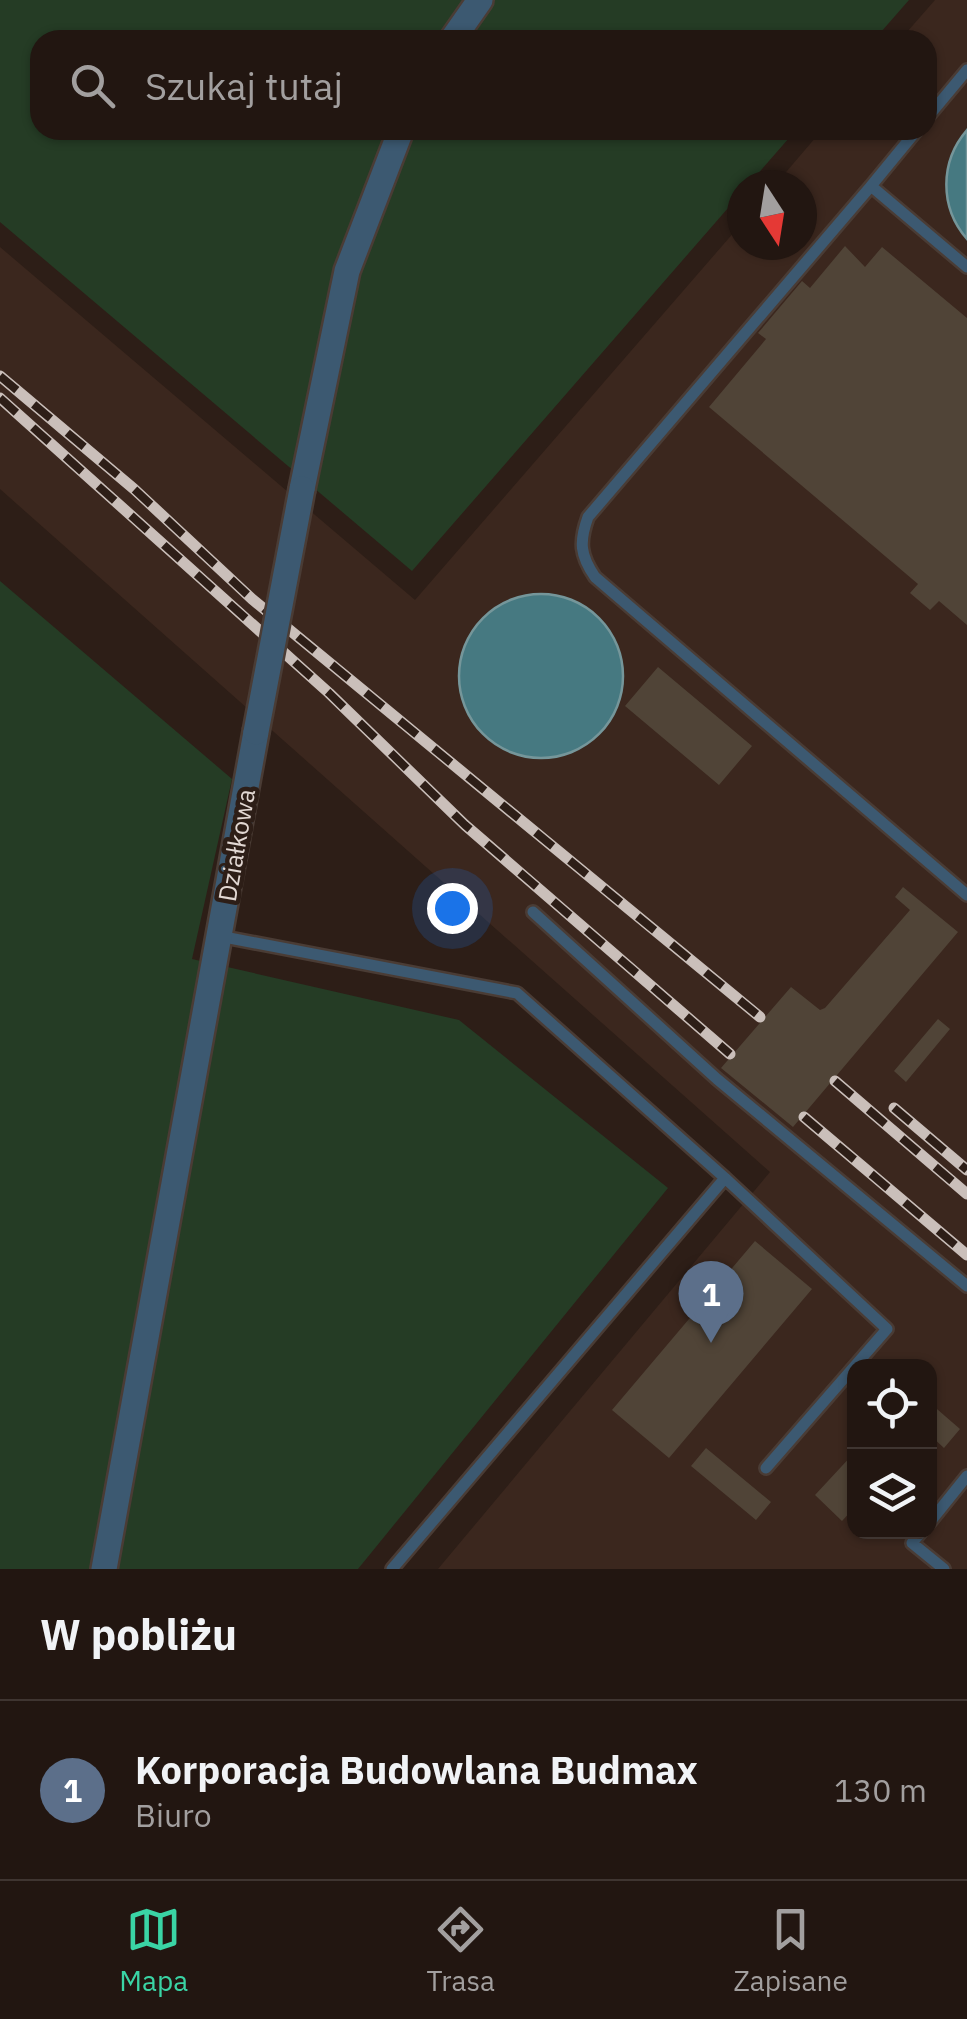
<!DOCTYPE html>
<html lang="pl">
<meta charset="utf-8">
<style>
:root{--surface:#221611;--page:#2e231f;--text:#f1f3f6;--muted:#a29f9f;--line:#3f3531;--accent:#3ad4a5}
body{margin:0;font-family:"IBM Plex Sans",sans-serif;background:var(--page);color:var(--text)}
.controls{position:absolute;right:30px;bottom:30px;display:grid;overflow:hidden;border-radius:20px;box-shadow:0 2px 8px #0004}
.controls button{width:90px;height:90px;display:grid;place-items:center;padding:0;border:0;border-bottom:2px solid var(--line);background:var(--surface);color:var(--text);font:50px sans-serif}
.compass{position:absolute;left:727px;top:170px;width:90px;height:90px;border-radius:50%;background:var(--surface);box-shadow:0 2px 8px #0004;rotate:168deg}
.you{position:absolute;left:452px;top:908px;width:35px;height:35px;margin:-25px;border:8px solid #fff;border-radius:50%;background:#1a73e8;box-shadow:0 0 0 15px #1a73e833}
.badge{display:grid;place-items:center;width:65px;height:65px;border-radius:50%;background:var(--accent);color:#fff;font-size:32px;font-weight:700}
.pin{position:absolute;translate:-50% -82px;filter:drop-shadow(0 2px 5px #0008)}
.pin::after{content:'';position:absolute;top:52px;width:35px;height:30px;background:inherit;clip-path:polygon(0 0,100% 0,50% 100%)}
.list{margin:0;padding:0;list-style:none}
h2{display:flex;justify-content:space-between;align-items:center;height:130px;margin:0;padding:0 40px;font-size:42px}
h2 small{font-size:32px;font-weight:400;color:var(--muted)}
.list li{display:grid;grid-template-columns:65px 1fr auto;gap:30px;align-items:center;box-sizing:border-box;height:180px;padding:0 40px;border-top:2px solid var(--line)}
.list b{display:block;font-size:38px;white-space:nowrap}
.list p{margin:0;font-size:32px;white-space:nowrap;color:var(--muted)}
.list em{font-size:32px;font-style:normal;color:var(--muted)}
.icon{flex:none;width:55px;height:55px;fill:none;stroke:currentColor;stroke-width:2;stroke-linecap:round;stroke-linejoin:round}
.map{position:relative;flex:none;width:967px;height:1569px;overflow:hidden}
.search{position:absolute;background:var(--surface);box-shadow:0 2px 8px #0004;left:30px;right:30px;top:30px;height:110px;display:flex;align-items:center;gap:25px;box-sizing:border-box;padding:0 35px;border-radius:30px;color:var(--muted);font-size:38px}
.sheet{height:310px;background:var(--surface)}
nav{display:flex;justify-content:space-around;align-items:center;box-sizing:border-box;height:140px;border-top:2px solid var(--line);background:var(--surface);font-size:28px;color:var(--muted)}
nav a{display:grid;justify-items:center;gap:5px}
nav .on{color:var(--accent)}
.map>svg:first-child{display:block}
.built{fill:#3b271e;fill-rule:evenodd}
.green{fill:#253c25}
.water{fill:#467981;stroke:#75969a;stroke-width:2.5}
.building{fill:#504437}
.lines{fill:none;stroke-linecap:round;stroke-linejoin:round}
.service-casing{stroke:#4a3c35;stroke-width:16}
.tertiary-casing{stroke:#4a3c35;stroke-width:30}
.service{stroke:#3c5971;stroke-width:11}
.tertiary{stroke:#3c5971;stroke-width:25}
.rail-casing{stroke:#cabfba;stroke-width:11}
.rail{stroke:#2d1e17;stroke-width:8;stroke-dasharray:22;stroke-linecap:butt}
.tertiary-bridge-casing{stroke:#4a3c35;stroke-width:30;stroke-linecap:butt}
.tertiary-bridge{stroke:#3c5971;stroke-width:25}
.labels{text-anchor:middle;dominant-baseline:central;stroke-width:9;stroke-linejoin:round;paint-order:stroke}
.street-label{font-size:25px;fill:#e2d8d3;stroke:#2d1e17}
</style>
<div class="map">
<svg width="967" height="1569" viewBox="0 0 967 1569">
<rect width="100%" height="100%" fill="#2d1e17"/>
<path class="built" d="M 935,0 L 967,0 L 967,1569 L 438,1569 L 770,1172 L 0,489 L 0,247 L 415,600 L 742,223 L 742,245 L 802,245 L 802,185 L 775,185 L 822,130 L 927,130 L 927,40 L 900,40 ZM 854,1366 L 930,1366 L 930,1532 L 854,1532 Z"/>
<path class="green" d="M 0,0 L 909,0 L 874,40 L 40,40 L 40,130 L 796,130 L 748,185 L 742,185 L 742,192 L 412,571 L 0,222 Z
M 0,581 L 232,779 L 192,959 L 459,1020 L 668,1188 L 358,1569 L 0,1569 Z"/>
<path class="water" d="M 967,130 L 967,239 C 939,207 940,161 967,130 Z
M459 676a82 82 0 1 1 164 0a82 82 0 1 1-164 0Z"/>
<path class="building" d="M 845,246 L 865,267 L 882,247 L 967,318 L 967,625 L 939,601 L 930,610 L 910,593 L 918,584 L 709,407 L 766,339 L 758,333 L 802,281 L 810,288 Z
M 658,667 L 752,746 L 719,785 L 625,706 Z
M 903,887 L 958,932 L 793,1127 L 721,1068 L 791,987 L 820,1010 L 825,1008 L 910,910 L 895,897 Z
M 938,1019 L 950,1029 L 906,1082 L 894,1071 Z
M 755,1241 L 812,1289 L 669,1458 L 612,1410 Z
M 930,1403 L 960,1429 L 944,1448 L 930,1435 Z
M 706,1448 L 771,1502 L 756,1520 L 691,1466 Z
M 854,1453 L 854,1508 L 842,1521 L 815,1495 Z"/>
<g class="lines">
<g class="service-casing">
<path id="service" d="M 927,118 L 967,70
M 871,186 L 917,130
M 967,267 L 871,186 L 588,517 C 579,542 580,555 595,577 L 967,895
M 533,912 L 717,1079 L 967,1286
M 219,936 L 517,993 L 725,1178 L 392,1569
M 725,1178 L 887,1329 L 766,1468
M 930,1522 L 967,1476
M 921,1532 L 912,1543 L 944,1569"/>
</g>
<g class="tertiary-casing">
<path id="tertiary" d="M 452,40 L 480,0
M 302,489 L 347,271 L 401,130
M 104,1569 L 256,732"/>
</g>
<use href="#service" class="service"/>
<use href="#tertiary" class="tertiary"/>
<g class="rail-casing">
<path id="rail" d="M 0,376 L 134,489 L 252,599 L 760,1017
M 0,398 L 329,693 L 465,825 L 730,1054
M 835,1081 L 967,1194
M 894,1108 L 967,1170
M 804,1117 L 967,1255"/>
</g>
<use href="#rail" class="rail"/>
<g class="tertiary-bridge-casing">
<path id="tertiary-bridge" d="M 256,732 L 302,489"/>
</g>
<use href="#tertiary-bridge" class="tertiary-bridge"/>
</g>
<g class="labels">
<g class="street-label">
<text transform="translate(236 845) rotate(-80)">Działkowa</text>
</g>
</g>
</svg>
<div class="controls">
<button><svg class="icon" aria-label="locate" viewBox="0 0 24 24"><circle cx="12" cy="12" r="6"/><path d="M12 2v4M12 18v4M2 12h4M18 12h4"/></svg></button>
<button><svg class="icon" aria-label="layers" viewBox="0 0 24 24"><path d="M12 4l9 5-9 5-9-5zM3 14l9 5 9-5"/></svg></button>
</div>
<svg class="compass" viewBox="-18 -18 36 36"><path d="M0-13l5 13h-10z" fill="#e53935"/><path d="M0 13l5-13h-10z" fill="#a29f9f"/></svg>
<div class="you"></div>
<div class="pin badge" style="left:711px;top:1343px;background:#5c6f8a">1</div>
<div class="search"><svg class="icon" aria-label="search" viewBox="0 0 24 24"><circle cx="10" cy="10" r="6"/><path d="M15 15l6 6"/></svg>Szukaj tutaj</div>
</div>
<section class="sheet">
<h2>W pobliżu<small></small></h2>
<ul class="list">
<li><span class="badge" style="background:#5c6f8a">1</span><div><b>Korporacja Budowlana Budmax</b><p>Biuro</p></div><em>130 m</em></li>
</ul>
</section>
<nav>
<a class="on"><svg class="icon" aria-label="map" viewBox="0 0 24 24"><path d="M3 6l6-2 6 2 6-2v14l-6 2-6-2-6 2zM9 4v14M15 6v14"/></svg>Mapa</a>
<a><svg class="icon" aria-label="directions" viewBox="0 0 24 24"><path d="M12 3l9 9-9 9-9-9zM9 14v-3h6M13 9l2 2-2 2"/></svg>Trasa</a>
<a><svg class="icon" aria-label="saved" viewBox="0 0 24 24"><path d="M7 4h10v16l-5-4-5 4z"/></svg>Zapisane</a>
</nav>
